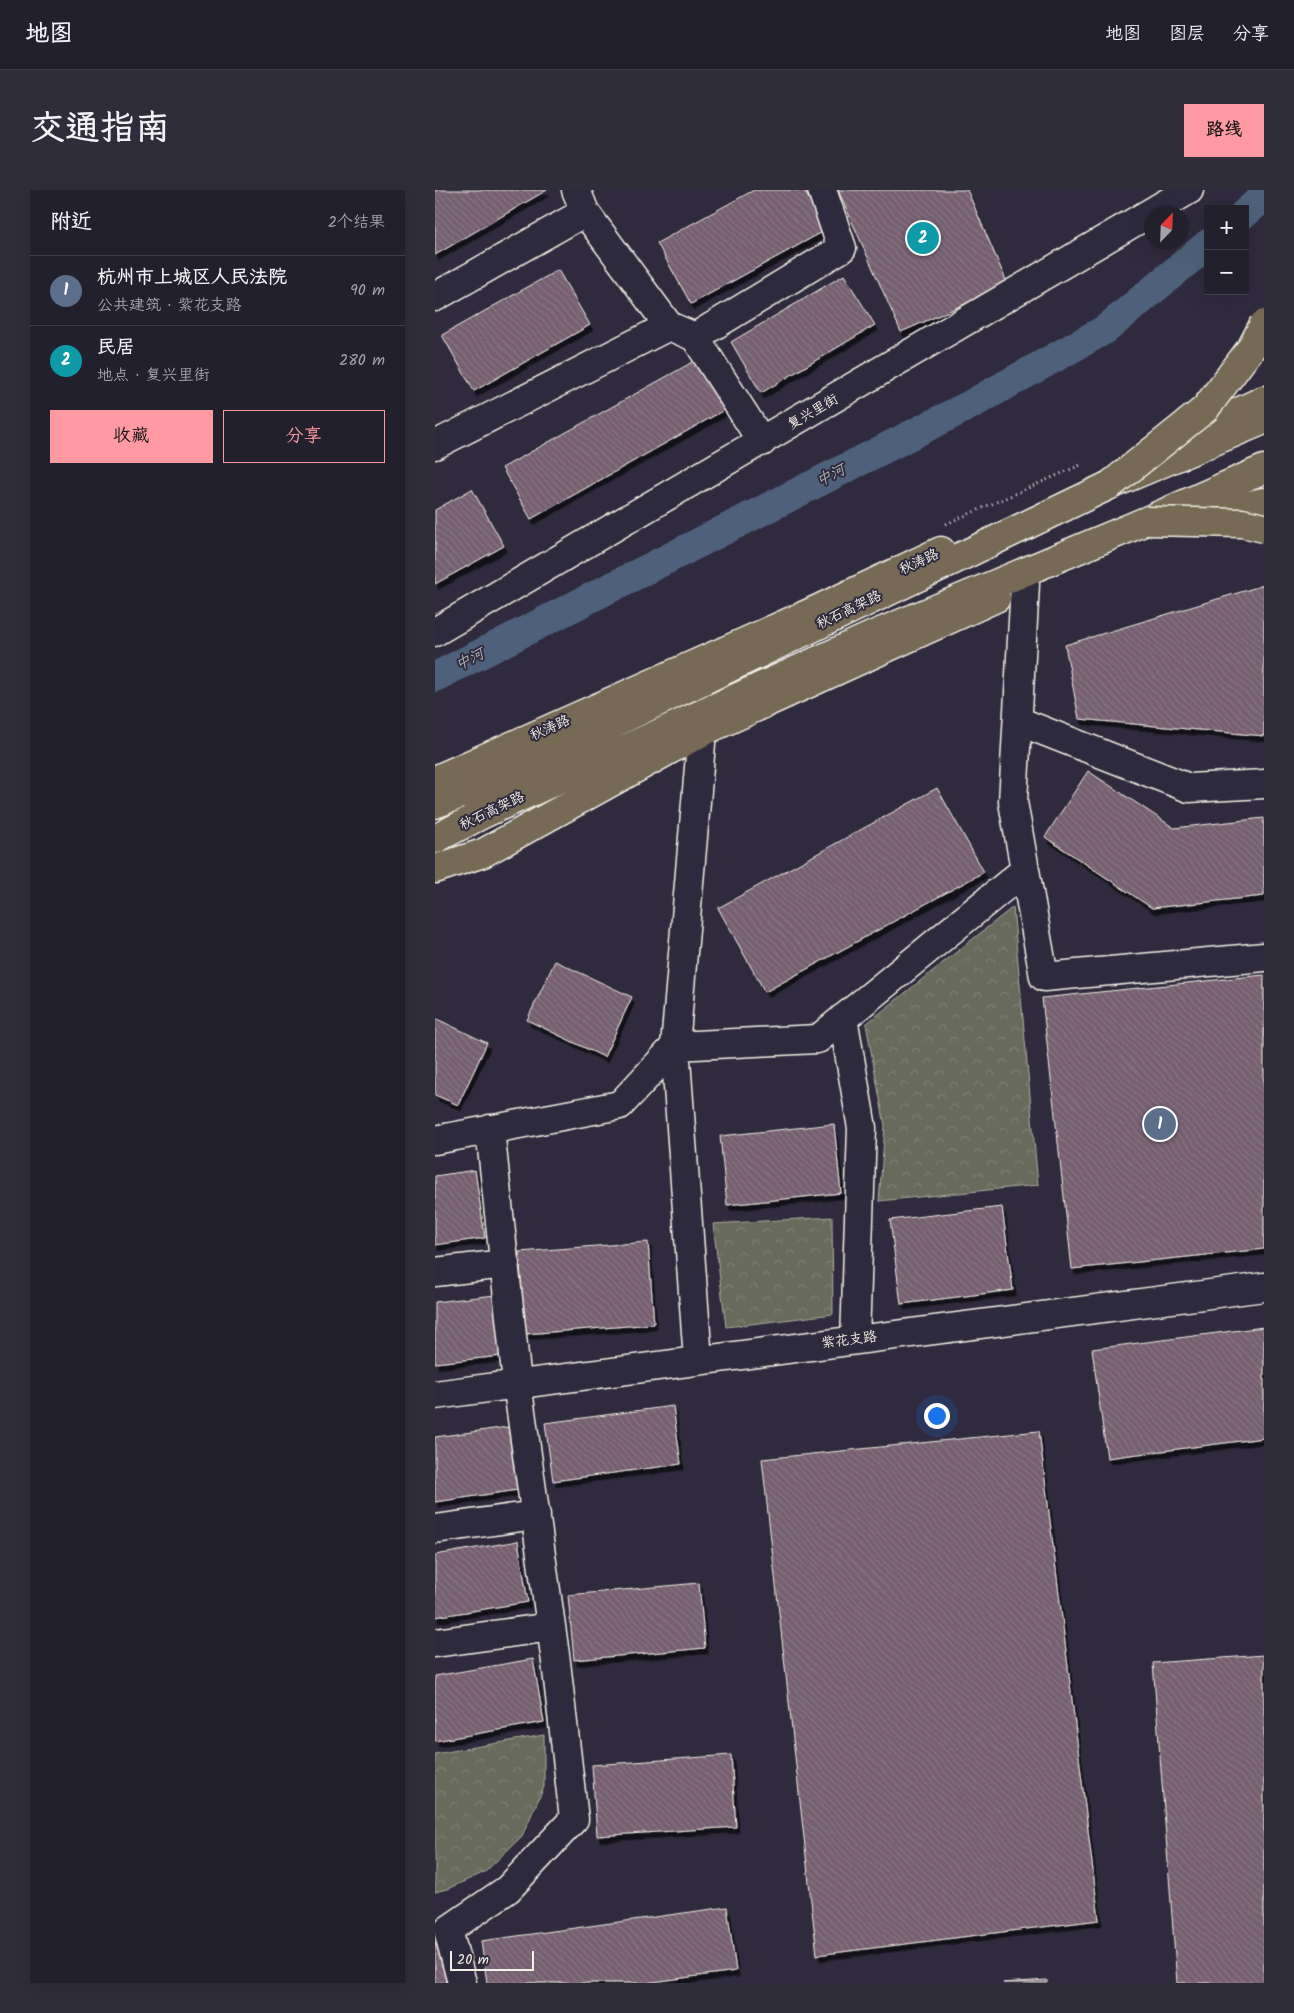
<!DOCTYPE html>
<html lang="zh">
<meta charset="utf-8">
<style>
:root{--surface:#23202e;--page:#2f2d3a;--text:#f1f3f6;--muted:#a3a3aa;--line:#403e4a;--accent:#ff9aa2}
body{margin:0;font-family:Kalam,"LXGW WenKai TC",sans-serif;background:var(--page);color:var(--text)}
.controls{position:absolute;right:15px;top:15px;display:grid;overflow:hidden;border-radius:0px;box-shadow:0 5px 20px #0002}
.controls button{width:45px;height:45px;display:grid;place-items:center;padding:0;border:0;border-bottom:1px solid var(--line);background:var(--surface);color:var(--text);font:25px sans-serif}
.compass{position:absolute;left:709px;top:15px;width:45px;height:45px;border-radius:50%;background:var(--surface);box-shadow:0 5px 20px #0002;rotate:23deg}
.scale{position:absolute;left:15px;bottom:12px;width:84px;box-sizing:border-box;padding-left:5px;border:2px solid #f4f1e8;border-top:0;font-size:14px;line-height:18px;white-space:nowrap;color:#f4f1e8;-webkit-text-stroke:4px #2f2a3d;paint-order:stroke}
.you{position:absolute;left:501px;top:1225px;width:18px;height:18px;margin:-12px;border:4px solid #fff;border-radius:50%;background:#1a73e8;box-shadow:0 0 0 8px #1a73e833}
.badge{display:grid;place-items:center;width:32px;height:32px;border-radius:50%;background:var(--accent);color:#fff;font-size:16px;font-weight:700}
.pin{position:absolute;translate:-50% -50%;border:2px solid #fff;box-shadow:0 1px 5px #0006}
.list{margin:0;padding:0;list-style:none}
h2{display:flex;justify-content:space-between;align-items:center;height:65px;margin:0;padding:0 20px;font-size:21px}
h2 small{font-size:16px;font-weight:400;color:var(--muted)}
.list li{display:grid;grid-template-columns:32px 1fr auto;gap:15px;align-items:center;box-sizing:border-box;height:70px;padding:0 20px;border-top:1px solid var(--line)}
.list b{display:block;font-size:19px;white-space:nowrap}
.list p{margin:0;font-size:16px;white-space:nowrap;color:var(--muted)}
.list em{font-size:16px;font-style:normal;color:var(--muted)}
.actions{display:flex;gap:10px;padding:15px 20px}
.actions a{flex:1;padding:11px 0;border:1px solid var(--accent);border-radius:0px;text-align:center;font-size:18px;color:var(--accent)}
.actions .main{background:var(--accent);color:#111}
.map{position:relative;flex:none;width:829px;height:1793px;overflow:hidden;border-radius:0px}
header{display:flex;align-items:center;gap:30px;box-sizing:border-box;height:70px;padding:0 25px;background:var(--surface);border-bottom:1px solid var(--line)}
header strong{font-size:24px}
nav{display:flex;gap:28px;margin-inline-start:auto;font-size:18px}
.intro{display:flex;align-items:center;justify-content:space-between;box-sizing:border-box;height:120px;padding:0 30px}
h1{margin:0;font-size:35px}
.button{padding:12px 22px;border-radius:0px;background:var(--accent);color:#111;font-size:18px;font-weight:700}
main{display:flex;gap:30px;padding:0 30px}
aside{flex:1;background:var(--surface);border-radius:0px;box-shadow:0 5px 20px #0002}
.map>svg:first-child{display:block}
.park{fill:url(#park-crowns);stroke:#aeaea2}
.lines{fill:none;stroke-linecap:round;stroke-linejoin:round}
.canal{stroke:#4e627a;stroke-width:30}
.building{fill:url(#building-back-hatch);stroke:#f4f1e8;filter:url(#shadow)}
.minor-casing{stroke:#f4f1e8;stroke-width:31}
.major-casing{stroke:#f4f1e8;stroke-width:31}
.highway-casing{stroke:#f4f1e8;stroke-width:31}
.path{stroke:#f4f1e8;stroke-width:3;stroke-dasharray:1 4;stroke-linecap:butt}
.minor{stroke:#2f2a3d;stroke-width:28}
.major{stroke:#766a54;stroke-width:28}
.highway{stroke:#766a54;stroke-width:28}
.highway-bridge-casing{stroke:#f4f1e8;stroke-width:31;stroke-linecap:butt}
.highway-bridge{stroke:#766a54;stroke-width:28}
.labels{text-anchor:middle;dominant-baseline:central;stroke-width:4;stroke-linejoin:round;paint-order:stroke}
.street-label{font-size:14px;fill:#f4f1e8;stroke:#2f2a3d}
.water-label{font-size:15px;font-style:italic;fill:#b2b8bc;stroke:#2f2a3d}
</style>
<header>
<strong>地图</strong>
<nav><a>地图</a><a>图层</a><a>分享</a></nav>
</header>
<div class="intro"><h1>交通指南</h1><a class="button">路线</a></div>
<main>
<aside>
<h2>附近<small>2个结果</small></h2>
<ul class="list">
<li><span class="badge" style="background:#5c6f8a">1</span><div><b>杭州市上城区人民法院</b><p>公共建筑 · 紫花支路</p></div><em>90 m</em></li>
<li><span class="badge" style="background:#0f9aa8">2</span><div><b>民居</b><p>地点 · 复兴里街</p></div><em>280 m</em></li>
</ul>
<div class="actions"><a class="main">收藏</a><a>分享</a></div>
</aside>
<div class="map">
<svg width="829" height="1793" viewBox="0 0 829 1793">
<defs>
<pattern id="park-crowns" width="20" height="18" patternUnits="userSpaceOnUse" patternTransform="scale(1.25)"><rect width="20" height="18" fill="#686a5b"/><path d="M2 6a3 3 0 1 1 6 0M12 15a3 3 0 1 1 6 0" fill="none" stroke="#7e8073"/></pattern>
<pattern id="building-back-hatch" width="6" height="6" patternUnits="userSpaceOnUse" patternTransform="scale(1.25)"><rect width="6" height="6" fill="#755e70"/><path d="M-1 5l2 2M0 0l6 6M5-1l2 2" fill="none" stroke="#897684"/></pattern>
<filter id="shadow"><feDropShadow dx="3" dy="5.5" stdDeviation="0" flood-color="#0009"/></filter>
</defs>
<rect width="100%" height="100%" fill="#2f2a3d"/>
<filter id="ink" filterUnits="userSpaceOnUse"><feTurbulence type="fractalNoise" baseFrequency=".02" numOctaves="2"/><feDisplacementMap in="SourceGraphic" scale="10" xChannelSelector="R" yChannelSelector="G"/><feConvolveMatrix kernelMatrix="1 2 1 2 8 2 1 2 1" color-interpolation-filters="sRGB"/></filter>
<g filter="url(#ink)">
<path class="park" d="M 578,717 L 603,995 L 444,1011 L 450,936 L 431,834 Z
M 397,1027 L 398,1124 L 291,1137 L 278,1034 Z
M 109,1545 L 109,1597 L 87,1646 L 50,1682 L 12,1699 L 0,1702 L 0,1564 Z"/>
<g class="lines">
<path class="canal" d="M 810,23 L 829,7
M 0,487 L 533,216 L 671,139 L 773,54"/>
</g>
<path class="building" d="M 0,0 L 112,0 L 0,65 Z
M 319,0 L 369,0 L 391,40 L 256,114 L 222,53 Z
M 403,0 L 532,0 L 573,95 L 466,142 Z
M 123,80 L 155,135 L 39,201 L 7,145 Z
M 409,85 L 440,135 L 326,203 L 296,152 Z
M 263,169 L 291,219 L 96,329 L 67,278 Z
M 37,299 L 69,356 L 0,394 L 0,320 Z
M 829,395 L 829,546 L 644,529 L 630,455 Z
M 653,581 L 739,638 L 829,628 L 829,706 L 717,718 L 610,647 Z
M 502,598 L 549,682 L 330,802 L 283,718 Z
M 120,771 L 197,807 L 169,867 L 92,830 Z
M 829,785 L 829,1059 L 637,1079 L 607,808 Z
M 0,828 L 52,853 L 23,915 L 0,905 Z
M 399,934 L 406,1003 L 292,1015 L 285,946 Z
M 40,980 L 50,1048 L 0,1055 L 0,986 Z
M 567,1017 L 578,1100 L 466,1114 L 455,1030 Z
M 213,1052 L 219,1134 L 90,1144 L 84,1062 Z
M 60,1105 L 67,1166 L 0,1173 L 0,1112 Z
M 829,1137 L 829,1248 L 672,1268 L 657,1159 Z
M 238,1216 L 246,1274 L 118,1291 L 110,1233 Z
M 73,1237 L 83,1300 L 0,1312 L 0,1247 Z
M 604,1241 L 664,1730 L 382,1765 L 327,1269 Z
M 83,1351 L 93,1412 L 0,1427 L 0,1365 Z
M 264,1393 L 270,1458 L 139,1470 L 133,1405 Z
M 829,1465 L 829,1793 L 742,1793 L 718,1473 Z
M 98,1469 L 109,1532 L 0,1551 L 0,1486 Z
M 296,1565 L 301,1637 L 162,1646 L 157,1575 Z
M 292,1717 L 301,1781 L 210,1793 L 52,1793 L 46,1751 Z
M 9,1752 L 11,1793 L 0,1793 L 0,1753 Z
M 612,1790 L 612,1793 L 568,1793 Z"/>
<g class="lines">
<g class="minor-casing">
<path id="minor" d="M 141,0 L 150,22 L 234,136 L 260,147 L 327,252
M 0,107 L 150,22
M 260,147 L 407,58 L 387,0
M 0,255 L 234,136
M 590,394 L 578,612 L 609,787 L 829,767
M 0,442 L 754,0
M 583,531 L 754,598 L 829,594
M 408,828 L 427,938 L 420,1150
M 0,950 L 185,915 L 240,856 L 383,849 L 590,680
M 0,1082 L 70,1074
M 263,1170 L 240,856 L 267,542
M 0,1205 L 829,1097
M 0,1339 L 101,1325
M 0,1453 L 116,1437
M 27,1793 L 13,1740 L 73,1699 L 139,1629 L 121,1472 L 82,1193 L 55,939"/>
</g>
<g class="major-casing">
<path id="major" d="M 733,255 L 829,210
M 762,327 L 829,312
M 0,590 L 379,421 L 506,361
M 0,679 L 48,663 L 267,542 L 561,408"/>
</g>
<g class="highway-casing">
<path id="highway" d="M 0,614 L 52,594 L 675,295 L 829,230
M 0,649 L 46,625 L 436,446 L 711,331 L 829,279"/>
</g>
<path class="path" d="M 511,334 L 648,274"/>
<use href="#minor" class="minor"/>
<use href="#major" class="major"/>
<use href="#highway" class="highway"/>
<g class="highway-bridge-casing">
<path id="highway-bridge" d="M 675,295 L 770,219 L 817,157 L 829,134
M 711,331 L 807,333 L 829,338"/>
</g>
<use href="#highway-bridge" class="highway-bridge"/>
</g>
</g>
<g class="labels">
<g class="street-label">
<text transform="translate(378 222) rotate(-30)">复兴里街</text>
<text transform="translate(484 372) rotate(-25)">秋涛路</text>
<text transform="translate(414 420) rotate(-26)">秋石高架路</text>
<text transform="translate(115 538) rotate(-24)">秋涛路</text>
<text transform="translate(57 621) rotate(-26)">秋石高架路</text>
<text transform="translate(414 1150) rotate(-7)">紫花支路</text>
</g>
<g class="water-label">
<text transform="translate(396 286) rotate(-27)">中河</text>
<text transform="translate(35 470) rotate(-27)">中河</text>
</g>
</g>
</svg>
<div class="controls">
<button>+</button>
<button>−</button>
</div>
<svg class="compass" viewBox="-18 -18 36 36"><path d="M0-13l5 13h-10z" fill="#e53935"/><path d="M0 13l5-13h-10z" fill="#a3a3aa"/></svg>
<div class="scale">20 m</div>
<div class="you"></div>
<div class="pin badge" style="left:725px;top:934px;background:#5c6f8a">1</div>
<div class="pin badge" style="left:488px;top:48px;background:#0f9aa8">2</div>
</div>
</main>
